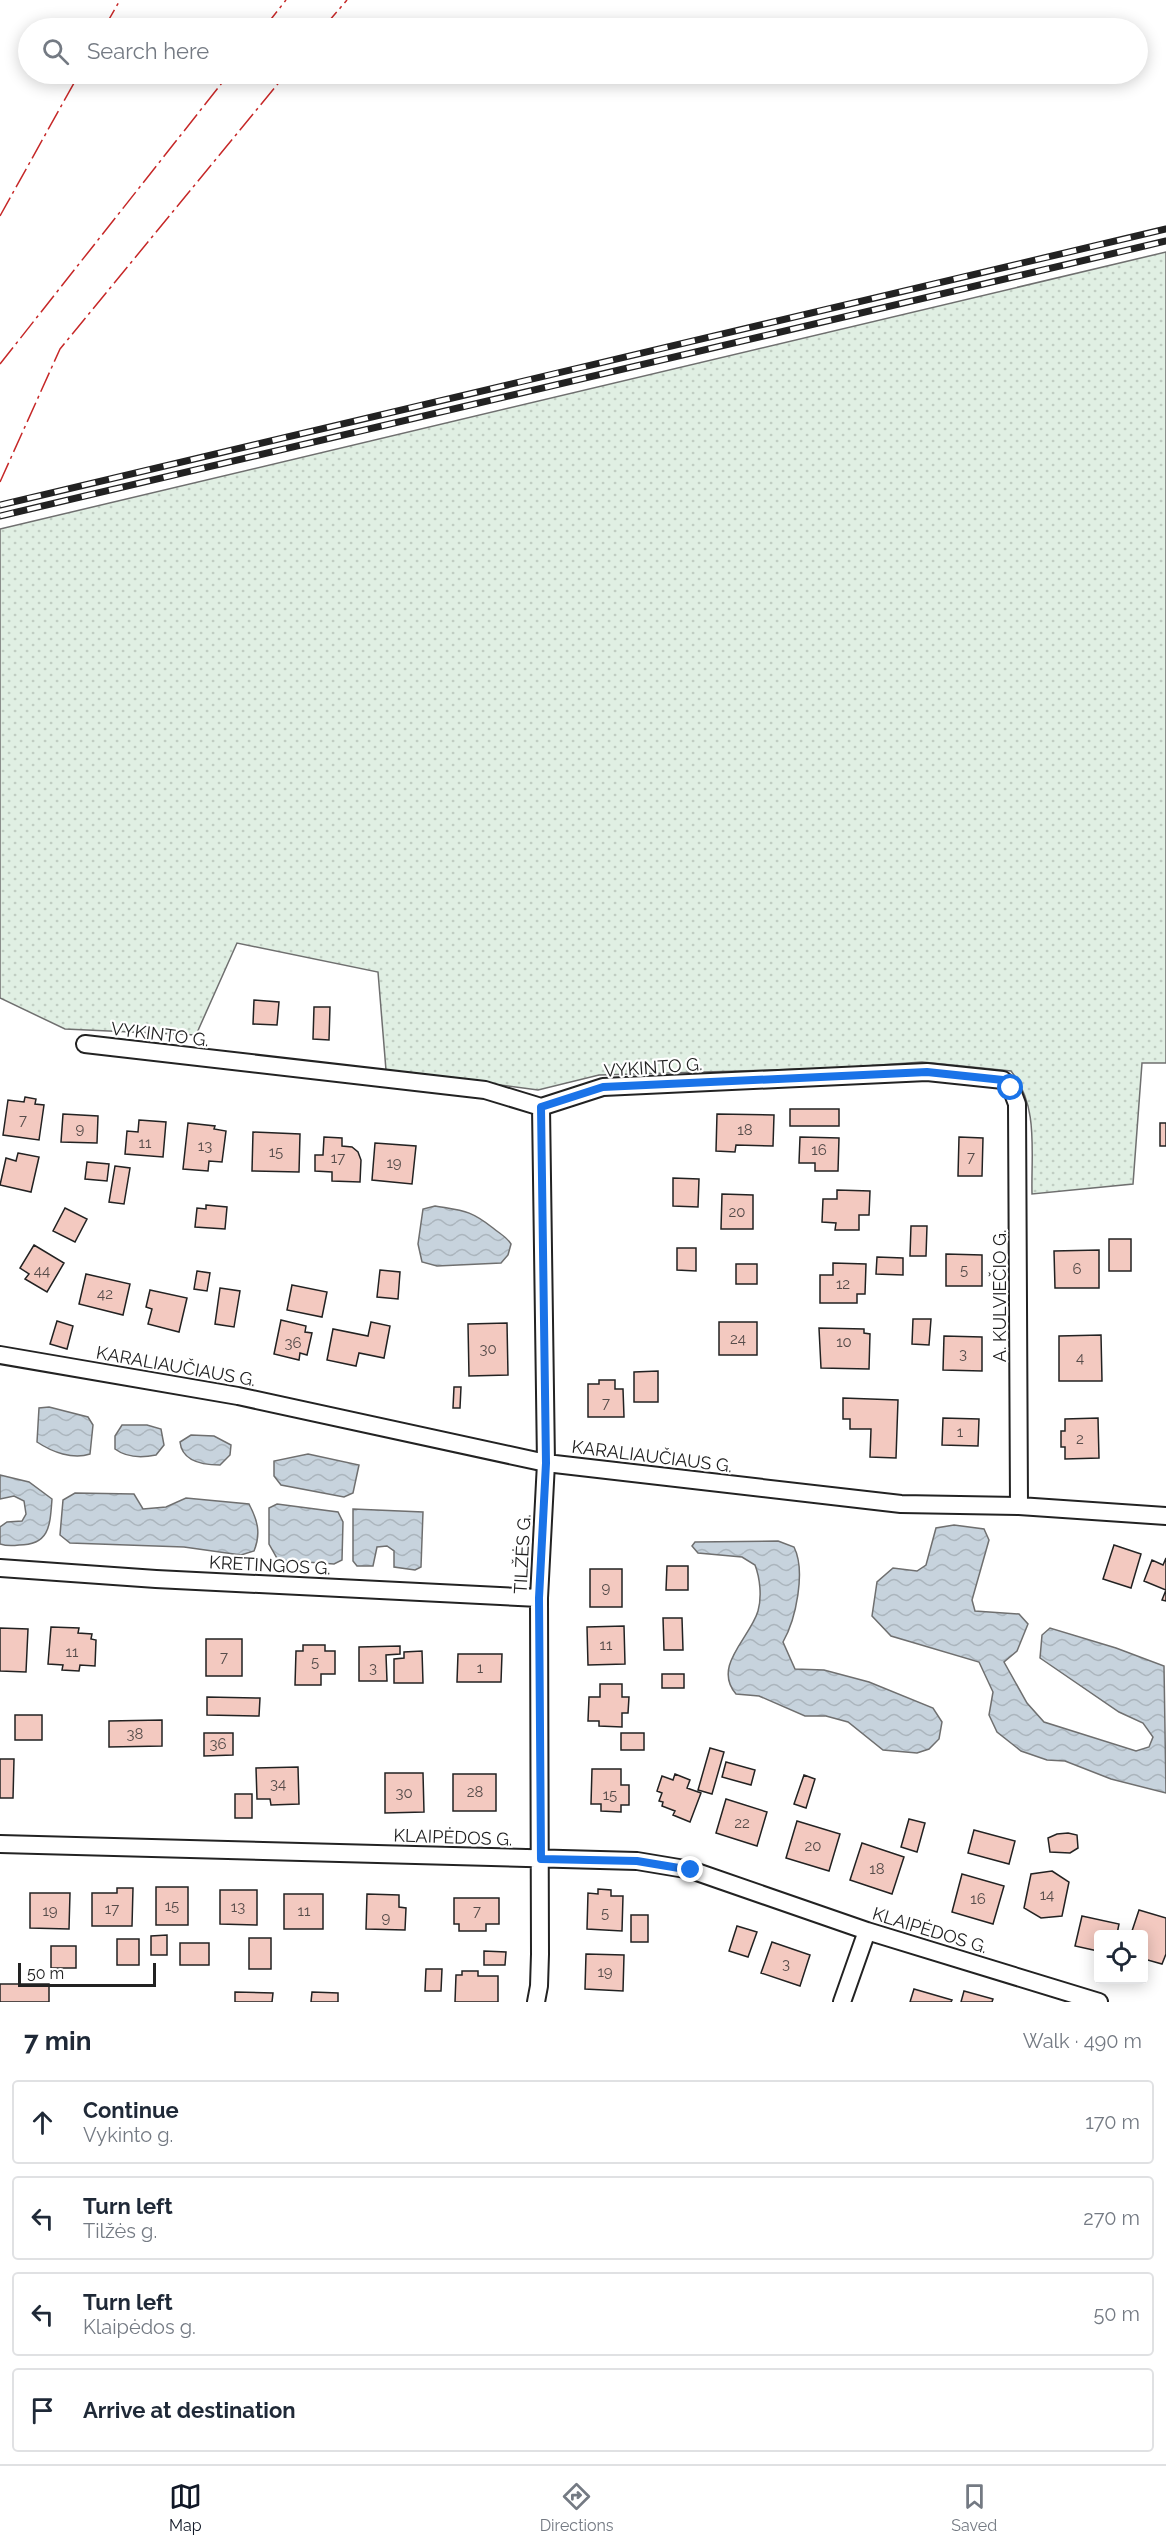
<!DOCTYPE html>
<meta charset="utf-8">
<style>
:root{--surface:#fff;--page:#f2f2f3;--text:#1f2937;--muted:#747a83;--line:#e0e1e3;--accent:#111827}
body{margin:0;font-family:Raleway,sans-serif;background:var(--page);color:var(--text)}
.controls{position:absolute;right:18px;bottom:18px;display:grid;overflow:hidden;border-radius:6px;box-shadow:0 3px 15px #0003}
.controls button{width:54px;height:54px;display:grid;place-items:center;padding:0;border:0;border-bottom:2px solid var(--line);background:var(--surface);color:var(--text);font:30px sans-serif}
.scale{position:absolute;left:18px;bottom:15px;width:138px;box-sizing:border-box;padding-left:6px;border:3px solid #222;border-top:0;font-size:16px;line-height:21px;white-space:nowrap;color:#222;-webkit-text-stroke:4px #fff;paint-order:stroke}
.stop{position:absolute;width:18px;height:18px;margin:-14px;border:4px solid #1a73e8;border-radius:50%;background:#fff}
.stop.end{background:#1a73e8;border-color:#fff;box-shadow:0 2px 6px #0008}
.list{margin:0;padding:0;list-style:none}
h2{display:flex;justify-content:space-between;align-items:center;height:78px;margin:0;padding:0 24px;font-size:26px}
h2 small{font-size:20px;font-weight:400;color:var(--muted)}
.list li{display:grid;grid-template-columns:39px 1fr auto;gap:18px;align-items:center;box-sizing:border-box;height:84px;margin:0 12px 12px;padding:0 12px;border:2px solid var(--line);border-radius:6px}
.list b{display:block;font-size:22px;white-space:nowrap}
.list p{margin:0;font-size:20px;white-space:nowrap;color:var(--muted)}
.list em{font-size:20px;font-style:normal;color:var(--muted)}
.icon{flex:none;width:33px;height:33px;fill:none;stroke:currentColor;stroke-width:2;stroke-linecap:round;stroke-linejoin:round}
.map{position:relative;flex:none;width:1166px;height:2002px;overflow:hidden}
.search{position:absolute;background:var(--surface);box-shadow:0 3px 15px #0003;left:18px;right:18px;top:18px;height:66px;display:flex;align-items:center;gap:15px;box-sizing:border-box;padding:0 21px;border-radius:33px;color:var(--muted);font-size:22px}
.sheet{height:462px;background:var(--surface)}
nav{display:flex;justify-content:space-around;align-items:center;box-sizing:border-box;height:84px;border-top:2px solid var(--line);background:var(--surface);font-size:16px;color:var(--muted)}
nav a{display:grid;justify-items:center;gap:3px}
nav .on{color:var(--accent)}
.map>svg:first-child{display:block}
.grass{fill:url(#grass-dots);stroke:#6f6f6f;stroke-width:1.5}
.water{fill:url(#water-waves);stroke:#6f6f6f;stroke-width:1.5}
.building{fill:#f3c9c0;stroke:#222;stroke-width:1.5}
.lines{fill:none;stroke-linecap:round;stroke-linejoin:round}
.minor-casing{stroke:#222;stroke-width:20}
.minor{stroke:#fff;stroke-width:16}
.rail-casing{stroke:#222;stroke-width:7}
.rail{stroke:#fff;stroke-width:4.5;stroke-dasharray:14;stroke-linecap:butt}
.power{stroke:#c62828;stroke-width:1.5;stroke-dasharray:21 4.5 3 4.5;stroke-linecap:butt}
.route{stroke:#1a73e8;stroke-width:8}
.labels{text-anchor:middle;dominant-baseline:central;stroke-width:4.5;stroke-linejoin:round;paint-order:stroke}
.number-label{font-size:15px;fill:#564c4a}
.street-label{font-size:18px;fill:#222;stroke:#fff}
</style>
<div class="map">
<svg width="1166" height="2002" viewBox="0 0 1166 2002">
<defs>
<pattern id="grass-dots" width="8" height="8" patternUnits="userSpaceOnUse" patternTransform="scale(1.5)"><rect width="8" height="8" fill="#e0efe3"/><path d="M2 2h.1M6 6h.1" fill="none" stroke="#c0cdc2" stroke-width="1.8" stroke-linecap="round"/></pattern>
<pattern id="water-waves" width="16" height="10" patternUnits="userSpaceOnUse" patternTransform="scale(1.5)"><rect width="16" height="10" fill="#c7d3dd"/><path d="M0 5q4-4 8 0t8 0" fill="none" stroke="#abb5bd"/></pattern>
</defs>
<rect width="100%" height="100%" fill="#fff"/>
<path class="grass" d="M 1166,252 L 1166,1063 L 1142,1063 L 1133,1184 L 1032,1194 C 1031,1151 1039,1106 1011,1071 L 922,1062 L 838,1068 L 599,1075 L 538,1090 L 386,1070 L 378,972 L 237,943 L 196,1035 L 65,1029 L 0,998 L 0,529 Z"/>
<path class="water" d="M 435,1206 C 464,1211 470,1210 493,1228 C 500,1234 506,1236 511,1244 L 508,1255 L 501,1263 L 437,1266 L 422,1262 L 418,1244 L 423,1209 Z
M 49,1407 L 88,1417 L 93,1425 L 90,1454 C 73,1460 52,1452 37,1442 L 39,1408 Z
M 122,1425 L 147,1425 L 161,1429 L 164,1445 L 156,1455 C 141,1458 127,1458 115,1449 L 115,1436 Z
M 191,1435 L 214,1436 L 231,1445 L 230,1455 L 220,1465 C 203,1465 182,1461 180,1442 Z
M 308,1454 L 359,1465 L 353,1493 L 344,1497 L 281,1485 L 274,1476 L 274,1461 Z
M 0,1475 L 29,1482 L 52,1499 C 50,1525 50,1545 19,1545 C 12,1546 6,1546 0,1544 L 0,1527 L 7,1522 L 22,1521 L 26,1514 L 24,1501 L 14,1496 L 0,1499 Z
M 75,1493 L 134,1494 L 143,1509 L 166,1507 L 186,1498 L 249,1504 C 258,1521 261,1534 254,1551 L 241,1555 L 184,1547 L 70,1543 L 60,1535 L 63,1500 Z
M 277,1504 L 338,1512 L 343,1522 L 342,1560 L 334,1564 L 278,1560 L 269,1544 L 269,1508 Z
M 353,1509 L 423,1512 L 421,1567 L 415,1570 L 394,1567 L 394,1551 L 387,1546 L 377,1547 L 373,1566 L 357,1566 L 353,1561 Z
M 954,1525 L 984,1529 L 989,1540 L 972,1600 L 975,1611 L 1019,1614 L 1028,1624 L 1017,1651 L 1004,1662 L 1027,1703 L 1044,1722 L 1136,1751 L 1149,1747 L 1153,1737 L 1143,1723 L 1119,1712 L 1040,1658 L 1042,1635 L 1050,1628 L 1116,1648 L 1164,1666 L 1166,1793 L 1111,1779 L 1065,1761 L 1047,1760 L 1021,1751 L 997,1732 L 989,1715 L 993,1692 L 979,1662 L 891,1636 L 872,1616 L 877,1582 L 893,1568 L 917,1571 L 926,1565 L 936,1528 Z
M 778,1541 L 794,1547 C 806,1571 796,1619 783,1642 L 795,1669 L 824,1670 L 869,1682 L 933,1708 L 942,1722 L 939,1739 L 929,1749 L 917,1753 L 883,1750 L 848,1722 L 826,1716 L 805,1716 L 759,1696 L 736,1694 C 712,1666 750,1638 758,1611 C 762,1597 760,1578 755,1565 L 742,1557 L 698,1553 L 692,1546 L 695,1542 Z"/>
<path class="building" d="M 254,1000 L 279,1002 L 277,1025 L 253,1024 Z
M 314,1007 L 330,1007 L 329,1040 L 313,1039 Z
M 25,1097 L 36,1099 L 35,1104 L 44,1105 L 39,1140 L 3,1135 L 8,1100 L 24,1102 Z
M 790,1109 L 839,1109 L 839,1126 L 790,1126 Z
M 63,1114 L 98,1116 L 97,1143 L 61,1142 Z
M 717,1114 L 774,1115 L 773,1146 L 736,1145 L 735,1152 L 716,1151 Z
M 139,1120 L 166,1122 L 163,1157 L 125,1154 L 127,1131 L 138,1132 Z
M 188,1123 L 215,1126 L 214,1129 L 226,1131 L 222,1162 L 209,1161 L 208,1171 L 183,1169 Z
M 1160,1123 L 1166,1123 L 1166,1146 L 1160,1146 Z
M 253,1132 L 300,1134 L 299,1172 L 252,1171 Z
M 324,1137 L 342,1138 L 342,1146 L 352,1147 L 358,1152 L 361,1160 L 360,1182 L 332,1181 L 332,1172 L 315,1171 L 315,1155 L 323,1155 Z
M 800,1137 L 839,1138 L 838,1171 L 815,1171 L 815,1163 L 799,1163 Z
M 959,1137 L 983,1138 L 982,1176 L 958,1176 Z
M 375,1143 L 416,1146 L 412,1184 L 372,1180 Z
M 18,1153 L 39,1157 L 31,1192 L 0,1185 L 6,1158 L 16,1161 Z
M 87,1162 L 109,1164 L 107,1181 L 85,1179 Z
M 115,1166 L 130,1168 L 124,1204 L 109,1202 Z
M 673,1178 L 699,1179 L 698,1207 L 673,1206 Z
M 837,1190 L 870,1191 L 869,1215 L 859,1215 L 859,1230 L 835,1230 L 836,1223 L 822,1222 L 823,1199 L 837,1199 Z
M 722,1194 L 753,1195 L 753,1229 L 721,1229 Z
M 206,1205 L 227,1207 L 225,1229 L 195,1227 L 197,1208 L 206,1209 Z
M 65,1208 L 87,1219 L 75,1242 L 53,1231 Z
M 911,1226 L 927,1226 L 926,1256 L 910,1256 Z
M 1109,1239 L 1131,1239 L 1131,1271 L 1109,1271 Z
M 34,1245 L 64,1263 L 47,1292 L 25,1279 L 29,1274 L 20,1268 Z
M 677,1248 L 696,1248 L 696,1271 L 677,1270 Z
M 1099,1250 L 1099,1288 L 1055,1288 L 1054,1251 Z
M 946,1254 L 982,1255 L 982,1286 L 946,1286 Z
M 877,1257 L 903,1258 L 903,1275 L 876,1274 Z
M 833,1263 L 866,1264 L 865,1294 L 857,1294 L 857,1303 L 820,1303 L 820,1275 L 833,1275 Z
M 736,1264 L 757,1264 L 757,1284 L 736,1284 Z
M 380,1270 L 400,1272 L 398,1299 L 377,1297 Z
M 197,1271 L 210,1273 L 207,1291 L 194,1289 Z
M 86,1274 L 130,1284 L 123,1315 L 79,1304 Z
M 292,1285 L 327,1292 L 322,1317 L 287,1310 Z
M 220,1288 L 240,1291 L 234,1327 L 215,1324 Z
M 150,1290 L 187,1298 L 179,1332 L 148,1324 L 152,1309 L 146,1307 Z
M 913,1319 L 931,1319 L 929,1345 L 912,1344 Z
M 281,1320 L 306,1326 L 305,1332 L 312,1333 L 307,1355 L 300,1353 L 299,1360 L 274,1354 Z
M 57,1321 L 73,1326 L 67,1349 L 50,1344 Z
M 371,1322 L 390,1326 L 384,1358 L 359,1353 L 356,1366 L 327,1360 L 333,1329 L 368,1336 Z
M 719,1322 L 757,1322 L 757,1355 L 719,1355 Z
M 507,1323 L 508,1375 L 469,1376 L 468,1324 Z
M 819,1328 L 864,1329 L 864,1333 L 870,1334 L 869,1369 L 821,1368 Z
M 1101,1335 L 1102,1381 L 1059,1381 L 1059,1336 Z
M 944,1336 L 982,1337 L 982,1371 L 943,1370 Z
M 658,1371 L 658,1402 L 634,1402 L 634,1372 Z
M 599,1380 L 615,1380 L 615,1389 L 623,1389 L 624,1417 L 588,1417 L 588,1384 L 599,1384 Z
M 454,1387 L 461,1387 L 460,1408 L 453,1408 Z
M 843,1398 L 898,1400 L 896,1458 L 870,1457 L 871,1429 L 850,1429 L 850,1419 L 843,1419 Z
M 943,1418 L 979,1419 L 978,1446 L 942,1445 Z
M 1098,1418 L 1099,1458 L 1065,1459 L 1065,1447 L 1061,1447 L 1061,1431 L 1065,1431 L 1065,1419 Z
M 1114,1545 L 1141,1554 L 1131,1588 L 1103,1579 Z
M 1166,1558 L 1166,1601 L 1162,1600 L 1166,1590 L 1144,1581 L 1152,1560 L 1163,1565 Z
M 667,1566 L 688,1566 L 688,1590 L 666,1590 Z
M 590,1569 L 622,1569 L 622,1607 L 590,1607 Z
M 663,1618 L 682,1618 L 683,1650 L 664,1650 Z
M 624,1626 L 625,1664 L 588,1665 L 587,1627 Z
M 51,1627 L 79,1628 L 78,1633 L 92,1634 L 91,1639 L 96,1640 L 95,1666 L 80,1665 L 79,1671 L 62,1670 L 63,1665 L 48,1664 Z
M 0,1628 L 28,1629 L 26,1672 L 0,1671 Z
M 206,1639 L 242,1639 L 242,1676 L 206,1676 Z
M 303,1645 L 325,1645 L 325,1651 L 335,1651 L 335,1674 L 321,1674 L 321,1685 L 295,1685 L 296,1651 L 303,1651 Z
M 400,1646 L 400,1654 L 386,1655 L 387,1681 L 359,1681 L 359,1647 Z
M 422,1651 L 423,1683 L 394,1683 L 394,1659 L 404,1658 L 404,1652 Z
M 458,1654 L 502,1654 L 501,1682 L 457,1682 Z
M 662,1674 L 684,1674 L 684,1688 L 662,1688 Z
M 600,1684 L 622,1684 L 622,1697 L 629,1697 L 628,1713 L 622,1713 L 622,1727 L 599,1726 L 599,1721 L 588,1721 L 589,1697 L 600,1697 Z
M 207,1697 L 260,1698 L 259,1716 L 207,1715 Z
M 15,1715 L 42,1715 L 42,1740 L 15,1740 Z
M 162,1720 L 162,1746 L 109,1747 L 109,1721 Z
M 204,1733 L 233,1733 L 233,1755 L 204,1756 Z
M 621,1733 L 644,1733 L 644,1750 L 621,1750 Z
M 710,1748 L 724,1752 L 712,1794 L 698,1790 Z
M 0,1759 L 14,1759 L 13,1798 L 0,1798 Z
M 726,1762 L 755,1770 L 751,1785 L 722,1777 Z
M 298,1767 L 299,1804 L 271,1805 L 270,1799 L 257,1799 L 256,1768 Z
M 592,1769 L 621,1769 L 621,1785 L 629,1785 L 629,1805 L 621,1805 L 621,1812 L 601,1811 L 601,1804 L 591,1804 Z
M 385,1773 L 423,1773 L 424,1812 L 385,1813 Z
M 453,1774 L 496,1774 L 496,1811 L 453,1811 Z
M 675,1774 L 690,1780 L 687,1788 L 701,1793 L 690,1822 L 673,1815 L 675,1811 L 662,1806 L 663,1802 L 659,1801 L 662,1793 L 657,1791 L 662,1776 L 673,1780 Z
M 804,1775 L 815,1779 L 806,1808 L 794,1804 Z
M 235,1794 L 252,1794 L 252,1818 L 235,1818 Z
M 726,1799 L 767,1812 L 757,1846 L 716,1833 Z
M 909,1819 L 925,1823 L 917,1852 L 901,1847 Z
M 797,1821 L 840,1834 L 829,1871 L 786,1858 Z
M 974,1830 L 1015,1841 L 1009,1864 L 968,1853 Z
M 1068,1833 L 1077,1835 L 1078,1848 L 1070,1853 L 1050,1852 L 1048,1838 L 1057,1834 Z
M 862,1843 L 904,1857 L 892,1894 L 850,1880 Z
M 1052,1871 L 1069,1882 L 1062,1916 L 1041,1918 L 1024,1908 L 1031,1874 Z
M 962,1874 L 1004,1886 L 993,1924 L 952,1912 Z
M 156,1887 L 188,1887 L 188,1925 L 156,1925 Z
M 117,1888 L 133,1888 L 132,1926 L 92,1926 L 92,1893 L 117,1893 Z
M 598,1889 L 611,1890 L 611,1896 L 623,1896 L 622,1931 L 587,1929 L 588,1893 L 598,1894 Z
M 220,1890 L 257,1890 L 257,1925 L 220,1924 Z
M 30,1893 L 70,1893 L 69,1929 L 30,1928 Z
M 284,1894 L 323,1894 L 323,1929 L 284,1929 Z
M 367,1894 L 399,1895 L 399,1907 L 406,1908 L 405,1930 L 366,1929 Z
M 454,1898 L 499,1898 L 499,1924 L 486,1924 L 486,1931 L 459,1931 L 459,1924 L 454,1924 Z
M 1139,1910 L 1166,1918 L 1166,1954 L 1162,1964 L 1144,1959 L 1144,1934 L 1131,1934 Z
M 631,1915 L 648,1915 L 648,1942 L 631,1942 Z
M 1082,1916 L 1119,1924 L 1117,1934 L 1098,1934 L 1098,1951 L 1075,1946 Z
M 737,1926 L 757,1932 L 748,1957 L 729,1951 Z
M 167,1935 L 167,1955 L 151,1955 L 151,1936 Z
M 249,1938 L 271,1938 L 271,1969 L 249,1969 Z
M 117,1939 L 139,1939 L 139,1965 L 117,1965 Z
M 772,1942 L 810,1955 L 800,1986 L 761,1973 Z
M 180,1943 L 209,1943 L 209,1965 L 180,1965 Z
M 51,1946 L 76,1946 L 76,1968 L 51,1968 Z
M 484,1951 L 506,1952 L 505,1965 L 484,1965 Z
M 586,1954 L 624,1955 L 623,1991 L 585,1989 Z
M 426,1969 L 442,1969 L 441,1991 L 425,1991 Z
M 462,1971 L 478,1971 L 478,1976 L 498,1976 L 498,2002 L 455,2002 L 456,1975 L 462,1975 Z
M 0,1984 L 49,1984 L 49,2002 L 0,2002 Z
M 914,1989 L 952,2000 L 951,2002 L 910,2002 Z
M 964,1991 L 993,1999 L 992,2002 L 961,2002 Z
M 235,1992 L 273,1993 L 272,2002 L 235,2002 Z
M 312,1992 L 338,1993 L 338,2002 L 311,2002 Z"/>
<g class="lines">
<g class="minor-casing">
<path id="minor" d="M 85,1044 L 485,1090 L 541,1107 L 603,1087 L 927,1072 L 1003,1080 L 1011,1088 L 1017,1104 L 1019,1506
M 0,1355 L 238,1396 L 546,1463 L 901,1504 L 1019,1506 L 1166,1516
M 0,1568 L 156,1579 L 539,1598
M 0,1844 L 637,1861 L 691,1870 L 867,1931 L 1099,2002
M 536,2002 L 539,1986 L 540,1954 L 539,1598 L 546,1463 L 541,1107
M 842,2002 L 867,1931"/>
</g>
<use href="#minor" class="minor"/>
<g class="rail-casing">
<path id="rail" d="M 0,505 L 1166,229
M 0,516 L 1166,241"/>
</g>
<use href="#rail" class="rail"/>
<path class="power" d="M 104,28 L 120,0
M 264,28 L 286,0
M 323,28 L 347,0
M 0,216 L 79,74
M 0,364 L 229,74
M 0,482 L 60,349 L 286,74"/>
</g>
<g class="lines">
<path class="route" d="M 691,1870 L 637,1861 L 541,1859 L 539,1598 L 546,1463 L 541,1107 L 603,1087 L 927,1072 L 1003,1080 L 1011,1088"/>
</g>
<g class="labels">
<g class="number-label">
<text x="23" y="1120">7</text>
<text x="80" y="1129">9</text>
<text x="745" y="1130">18</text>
<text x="145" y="1143">11</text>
<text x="205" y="1146">13</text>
<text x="819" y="1150">16</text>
<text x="276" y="1152">15</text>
<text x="971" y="1157">7</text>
<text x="338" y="1158">17</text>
<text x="394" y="1163">19</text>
<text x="737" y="1212">20</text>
<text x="1077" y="1269">6</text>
<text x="964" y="1270">5</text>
<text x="42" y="1271">44</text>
<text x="843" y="1284">12</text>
<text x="105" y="1294">42</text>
<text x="738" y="1339">24</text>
<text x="844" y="1342">10</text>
<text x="293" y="1343">36</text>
<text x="488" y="1349">30</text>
<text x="963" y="1354">3</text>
<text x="1080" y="1358">4</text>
<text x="606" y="1403">7</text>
<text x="960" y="1432">1</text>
<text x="1080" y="1439">2</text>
<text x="606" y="1588">9</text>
<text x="606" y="1645">11</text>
<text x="72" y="1652">11</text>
<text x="224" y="1657">7</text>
<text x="315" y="1662">5</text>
<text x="373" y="1668">3</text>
<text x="480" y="1668">1</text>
<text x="135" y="1734">38</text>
<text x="218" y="1744">36</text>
<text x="278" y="1784">34</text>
<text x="475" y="1792">28</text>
<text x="404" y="1793">30</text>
<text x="610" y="1795">15</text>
<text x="742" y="1823">22</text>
<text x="813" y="1846">20</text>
<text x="877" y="1869">18</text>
<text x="1047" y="1895">14</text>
<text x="978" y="1899">16</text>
<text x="172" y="1906">15</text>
<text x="238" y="1907">13</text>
<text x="112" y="1909">17</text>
<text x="50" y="1911">19</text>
<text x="304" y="1911">11</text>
<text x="477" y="1911">7</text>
<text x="605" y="1913">5</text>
<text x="386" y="1918">9</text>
<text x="786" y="1964">3</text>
<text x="605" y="1972">19</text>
</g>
<g class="street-label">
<text transform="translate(160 1034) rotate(7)">VYKINTO G.</text>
<text transform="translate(653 1067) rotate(-4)">VYKINTO G.</text>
<text transform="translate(999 1296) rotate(-90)">A. KULVIEČIO G.</text>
<text transform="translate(176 1366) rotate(10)">KARALIAUČIAUS G.</text>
<text transform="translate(652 1456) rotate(7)">KARALIAUČIAUS G.</text>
<text transform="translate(522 1554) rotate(-87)">TILŽĖS G.</text>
<text transform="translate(270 1565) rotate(3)">KRETINGOS G.</text>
<text transform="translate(453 1837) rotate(2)">KLAIPĖDOS G.</text>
<text transform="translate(930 1930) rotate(17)">KLAIPĖDOS G.</text>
</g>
</g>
</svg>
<div class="controls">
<button><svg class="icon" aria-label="locate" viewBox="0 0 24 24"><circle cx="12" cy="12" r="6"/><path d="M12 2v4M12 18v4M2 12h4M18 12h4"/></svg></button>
</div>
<div class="scale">50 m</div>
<div class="stop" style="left:1011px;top:1088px"></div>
<div class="stop end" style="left:691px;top:1870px"></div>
<div class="search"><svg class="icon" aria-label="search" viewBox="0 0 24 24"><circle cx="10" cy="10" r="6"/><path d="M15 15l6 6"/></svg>Search here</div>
</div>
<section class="sheet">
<h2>7 min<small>Walk · 490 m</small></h2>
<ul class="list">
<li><svg class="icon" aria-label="ahead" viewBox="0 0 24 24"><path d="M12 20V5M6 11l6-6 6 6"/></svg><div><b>Continue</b><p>Vykinto g.</p></div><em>170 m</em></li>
<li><svg class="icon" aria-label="left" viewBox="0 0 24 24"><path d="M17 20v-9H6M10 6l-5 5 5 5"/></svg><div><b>Turn left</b><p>Tilžės g.</p></div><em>270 m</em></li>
<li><svg class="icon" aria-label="left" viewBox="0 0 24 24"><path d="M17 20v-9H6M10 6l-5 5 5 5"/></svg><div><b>Turn left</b><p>Klaipėdos g.</p></div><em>50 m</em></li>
<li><svg class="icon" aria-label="arrive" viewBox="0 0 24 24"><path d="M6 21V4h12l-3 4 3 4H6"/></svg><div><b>Arrive at destination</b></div></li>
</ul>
</section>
<nav>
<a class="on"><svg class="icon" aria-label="map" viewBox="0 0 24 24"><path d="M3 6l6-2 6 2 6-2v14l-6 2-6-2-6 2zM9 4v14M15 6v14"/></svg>Map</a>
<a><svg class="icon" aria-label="directions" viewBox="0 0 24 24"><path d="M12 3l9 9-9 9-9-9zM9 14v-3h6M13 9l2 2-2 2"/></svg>Directions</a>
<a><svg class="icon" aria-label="saved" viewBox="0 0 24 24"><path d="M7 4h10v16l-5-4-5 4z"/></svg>Saved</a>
</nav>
